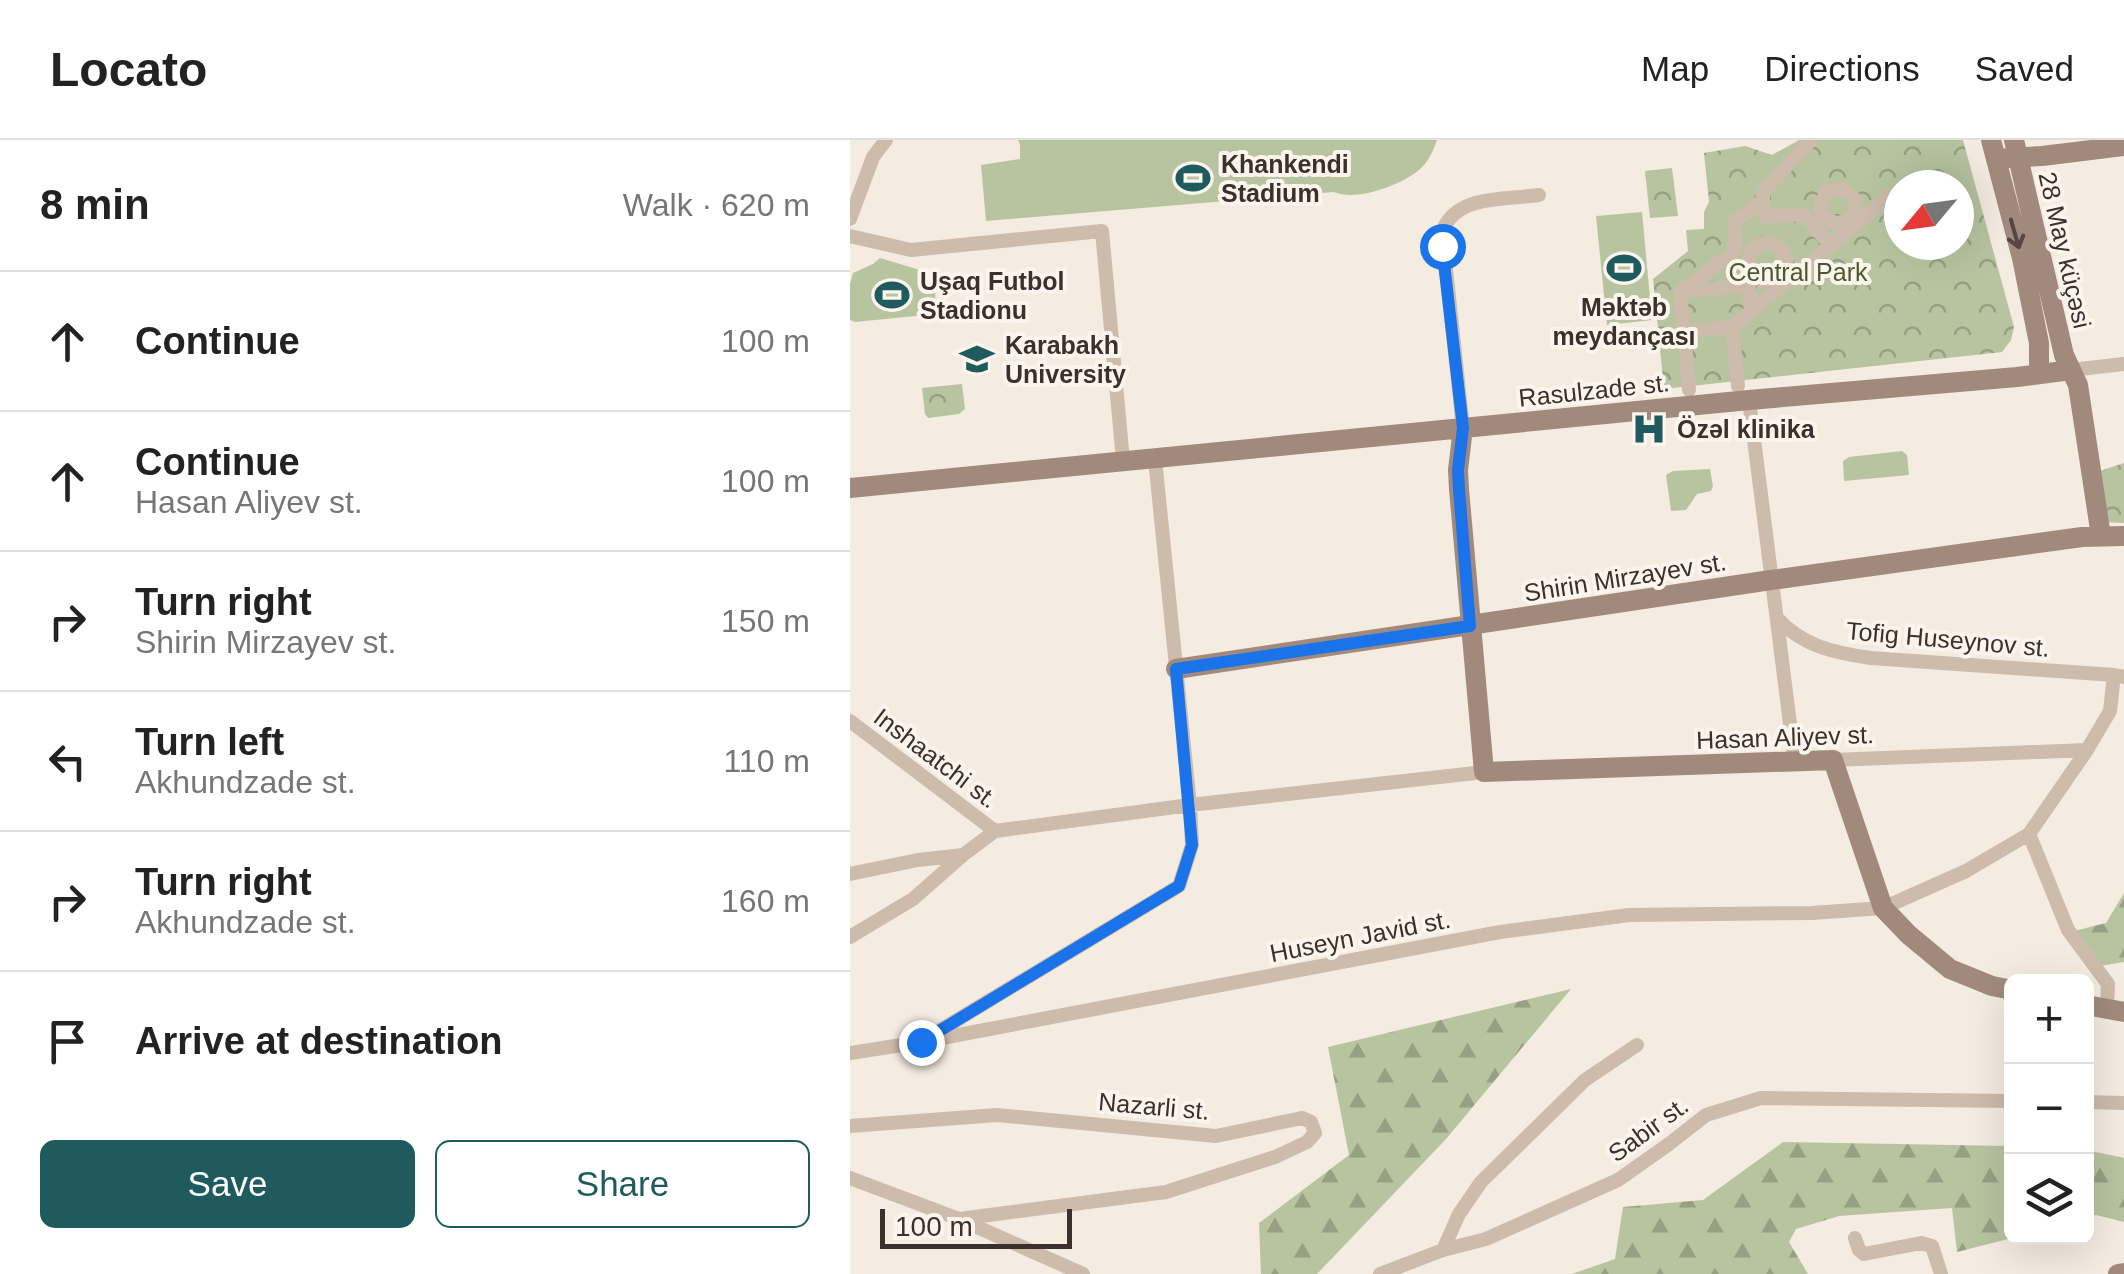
<!DOCTYPE html>
<meta charset="utf-8">
<style>
:root{--surface:#fff;--page:#f2f2f2;--text:#222;--muted:#767676;--line:#e0e0e0;--accent:#1f5a5e}
body{margin:0;font-family:Arial,sans-serif;background:var(--page);color:var(--text)}
.controls{position:absolute;right:30px;bottom:30px;display:grid;overflow:hidden;border-radius:15px;box-shadow:0 10px 40px #0002}
.controls button{width:90px;height:90px;display:grid;place-items:center;padding:0;border:0;border-bottom:2px solid var(--line);background:var(--surface);color:var(--text);font:50px sans-serif}
.compass{position:absolute;left:1034px;top:30px;width:90px;height:90px;border-radius:50%;background:var(--surface);box-shadow:0 10px 40px #0002;rotate:241deg}
.scale{position:absolute;left:30px;bottom:25px;width:192px;box-sizing:border-box;padding-left:10px;border:5px solid #3b302b;border-top:0;font-size:28px;line-height:35px;white-space:nowrap;color:#3b302b;-webkit-text-stroke:8px #fbf5ee;paint-order:stroke}
.stop{position:absolute;width:30px;height:30px;margin:-22px;border:8px solid #1a73e8;border-radius:50%;background:#fff}
.stop.end{background:#1a73e8;border-color:#fff;box-shadow:0 2px 10px #0008}
.list{margin:0;padding:0;list-style:none}
h2{display:flex;justify-content:space-between;align-items:center;height:130px;margin:0;padding:0 40px;font-size:42px}
h2 small{font-size:32px;font-weight:400;color:var(--muted)}
.list li{display:grid;grid-template-columns:65px 1fr auto;gap:30px;align-items:center;box-sizing:border-box;height:140px;padding:0 40px;border-top:2px solid var(--line)}
.list b{display:block;font-size:38px;white-space:nowrap}
.list p{margin:0;font-size:32px;white-space:nowrap;color:var(--muted)}
.list em{font-size:32px;font-style:normal;color:var(--muted)}
.actions{display:flex;gap:20px;padding:30px 40px}
.actions a{flex:1;padding:22px 0;border:2px solid var(--accent);border-radius:15px;text-align:center;font-size:35px;color:var(--accent)}
.actions .main{background:var(--accent);color:#fff}
.icon{flex:none;width:55px;height:55px;fill:none;stroke:currentColor;stroke-width:2;stroke-linecap:round;stroke-linejoin:round}
.map{position:relative;flex:none;width:1274px;height:1134px;overflow:hidden}
header{display:flex;align-items:center;gap:60px;box-sizing:border-box;height:140px;padding:0 50px;background:var(--surface);border-bottom:2px solid var(--line)}
header strong{font-size:48px}
nav{display:flex;gap:55px;margin-inline-start:auto;font-size:35px}
main{display:flex}
aside{flex:1;background:var(--surface)}
.map>svg:first-child{display:block}
.forest{fill:url(#forest-firs)}
.park{fill:url(#park-crowns);fill-rule:evenodd}
.pitch{fill:#b8c4a0}
.lines{fill:none;stroke-linecap:round;stroke-linejoin:round}
.street{stroke:#cdbbac;stroke-width:14}
.secondary{stroke:#a18a7d;stroke-width:20}
.oneway{stroke:#544640}
.route{stroke:#1a73e8;stroke-width:12}
.labels{text-anchor:middle;dominant-baseline:central;stroke-width:8;stroke-linejoin:round;paint-order:stroke}
.poi-label{font-size:25px;font-weight:bold;fill:#3b302b;stroke:#fbf5ee;text-anchor:start}
.street-label{font-size:25px;fill:#3b302b;stroke:#fbf5ee}
.park-label{font-size:25px;fill:#4a5a2e;stroke:#fbf5ee}
</style>
<header>
<strong>Locato</strong>
<nav><a>Map</a><a>Directions</a><a>Saved</a></nav>
</header>
<main>
<aside>
<h2>8 min<small>Walk · 620 m</small></h2>
<ul class="list">
<li><svg class="icon" aria-label="ahead" viewBox="0 0 24 24"><path d="M12 20V5M6 11l6-6 6 6"/></svg><div><b>Continue</b></div><em>100 m</em></li>
<li><svg class="icon" aria-label="ahead" viewBox="0 0 24 24"><path d="M12 20V5M6 11l6-6 6 6"/></svg><div><b>Continue</b><p>Hasan Aliyev st.</p></div><em>100 m</em></li>
<li><svg class="icon" aria-label="right" viewBox="0 0 24 24"><path d="M7 20v-9h11M14 6l5 5-5 5"/></svg><div><b>Turn right</b><p>Shirin Mirzayev st.</p></div><em>150 m</em></li>
<li><svg class="icon" aria-label="left" viewBox="0 0 24 24"><path d="M17 20v-9H6M10 6l-5 5 5 5"/></svg><div><b>Turn left</b><p>Akhundzade st.</p></div><em>110 m</em></li>
<li><svg class="icon" aria-label="right" viewBox="0 0 24 24"><path d="M7 20v-9h11M14 6l5 5-5 5"/></svg><div><b>Turn right</b><p>Akhundzade st.</p></div><em>160 m</em></li>
<li><svg class="icon" aria-label="arrive" viewBox="0 0 24 24"><path d="M6 21V4h12l-3 4 3 4H6"/></svg><div><b>Arrive at destination</b></div></li>
</ul>
<div class="actions"><a class="main">Save</a><a>Share</a></div>
</aside>
<div class="map">
<svg width="1274" height="1134" viewBox="0 0 1274 1134">
<defs>
<pattern id="forest-firs" width="22" height="20" patternUnits="userSpaceOnUse" patternTransform="scale(2.5)"><rect width="22" height="20" fill="#b8c4a0"/><path d="M5 1l3.5 6h-7zM16 11l3.5 6h-7z" fill="#97a083"/></pattern>
<pattern id="park-crowns" width="20" height="18" patternUnits="userSpaceOnUse" patternTransform="scale(2.5)"><rect width="20" height="18" fill="#b8c4a0"/><path d="M2 6a3 3 0 1 1 6 0M12 15a3 3 0 1 1 6 0" fill="none" stroke="#97a083"/></pattern>
</defs>
<rect width="100%" height="100%" fill="#f4ebe1"/>
<path class="forest" d="M 1274,753 L 1274,822 L 1249,826 L 1224,791 L 1256,783 Z
M 721,849 L 596,999 L 467,1134 L 411,1134 L 409,1083 L 499,1015 L 478,907 Z
M 933,1002 L 1161,1006 L 1162,1096 L 1166,1097 L 1107,1112 L 1102,1068 L 989,1076 L 946,1089 L 939,1102 L 958,1134 L 722,1134 L 765,1119 L 773,1067 L 853,1060 Z
M 1237,1010 L 1274,1018 L 1274,1082 L 1246,1075 L 1237,1078 Z"/>
<path class="park" d="M 949,0 L 1113,0 L 1164,187 L 1161,200 L 1152,212 L 814,249 L 803,139 L 838,111 L 836,90 L 854,89 L 854,72 L 859,62 L 854,13 L 895,6 L 922,15 ZM 1049,45 L 1109,45 L 1109,105 L 1049,105 Z
M 822,28 L 828,76 L 800,78 L 795,31 Z
M 112,244 L 115,269 L 109,274 L 78,278 L 75,274 L 72,248 Z
M 1274,323 L 1274,383 L 1252,382 L 1247,332 Z"/>
<path class="pitch" d="M 168,0 L 587,0 C 583,11 579,21 570,29 C 552,45 506,62 484,52 L 136,81 L 131,25 L 170,19 L 170,5 Z
M 792,72 L 802,180 L 757,185 L 746,76 Z
M 30,118 L 80,133 C 85,143 87,160 84,171 L 76,175 L 5,182 L 0,180 L 0,144 L 3,133 L 23,124 Z
M 1052,311 L 1057,315 L 1059,335 L 994,341 L 993,321 L 999,317 Z
M 860,329 L 863,346 L 861,351 L 847,354 L 836,370 L 821,371 L 816,335 L 823,331 Z"/>
<g class="lines">
<path class="street" d="M 913,60 L 913,52 L 961,0
M 0,79 L 23,17 L 36,0
M 987,84 L 1001,78 L 1006,69 L 1004,58 L 992,49 L 976,52 L 970,67 L 973,77 L 987,84 L 992,97
M 0,96 L 61,110 L 252,91 L 273,321
M898 122a19 19 0 1 1 38 0a19 19 0 1 1-38 0Z
M 897,128 L 901,172
M 830,152 L 899,145
M 882,187 L 888,246
M 834,192 L 830,152 L 883,112 L 886,103 L 884,82 L 913,60 L 915,77 L 953,74 L 981,106
M 1221,230 L 1274,224
M 839,250 L 834,192 L 882,187 L 1041,55
M 899,260 L 945,623
M 613,288 L 592,92 C 606,54 655,60 689,55
M 928,479 C 952,506 985,513 1021,518 L 1264,535 L 1274,537
M 0,581 L 145,691
M 983,620 L 1237,610
M 1179,694 L 1218,790 L 1258,844 L 1257,869
M 0,734 L 68,720 L 113,715
M 0,797 L 63,759 L 113,715 L 145,691 L 340,665 L 634,632
M 82,895 L 329,746 L 342,705 L 340,665 L 305,319
M 0,913 L 71,902 L 650,792 L 779,775 L 962,773 L 1033,768 L 1116,731 L 1179,694 L 1237,610 L 1260,571 L 1264,535
M 1236,962 L 1274,963
M 0,986 L 147,975 L 366,996 L 452,978 L 461,982 L 465,993 L 457,1002 L 425,1017 L 316,1052 L 109,1079
M 0,1038 L 109,1079 L 233,1134
M 1005,1098 L 1009,1110 L 1014,1114 L 1071,1103 L 1082,1106 L 1091,1134
M 593,1110 L 609,1074 L 631,1042 L 735,940 L 787,905
M 530,1134 L 593,1110 L 636,1099 L 768,1040 L 819,1004 L 856,975 L 911,958 L 1162,961"/>
<path class="secondary" d="M 1141,0 L 1172,118 L 1189,203 L 1189,234
M 1164,0 L 1214,215 L 1228,245 L 1251,396
M 1157,18 L 1192,16 L 1274,6
M 613,288 L 608,330 L 609,349 L 634,632 L 983,620 L 1033,768 L 1059,795 L 1100,829 L 1142,846 L 1162,850
M 0,348 L 899,260 L 1167,237 L 1221,230
M 326,529 L 921,440 L 1232,397 L 1274,396
M 1236,865 L 1274,872
M 1268,1134 L 1274,1133"/>
</g>
<defs><path id="oneway-shaft" d="M-6 0H5M1.5-3L5.5 0L1.5 3" fill="none" stroke-width="1.6" stroke-linecap="round" stroke-linejoin="round" transform="scale(2.5)"/></defs>
<use class="oneway" href="#oneway-shaft" transform="translate(1165 94) rotate(74)"/>
<g class="lines">
<path class="route" d="M 71,902 L 329,746 L 342,705 L 326,529 L 620,486 L 609,349 L 608,330 L 613,288 L 592,106"/>
</g>
<defs>
<g id="stadium-bare" transform="scale(2.7)"><path d="M0-5a6.5 5 0 1 0 0 10a6.5 5 0 1 0 0-10ZM-3.5-1.8h7v3.6h-7Z" fill="#1f5a5e" stroke="#fbf5ee" stroke-width="2.5" paint-order="stroke"/></g>
<g id="university-bare" transform="scale(2.7)"><path d="M0-5L7-2L0 1L-7-2ZM-4 1L0 2.5L4 1V4Q0 6-4 4Z" fill="#1f5a5e" stroke="#fbf5ee" stroke-width="2.5" paint-order="stroke"/></g>
<g id="hospital-bare" transform="scale(2.7)"><path d="M-5-5h3v3.5h4V-5h3V5h-3V1.5h-4V5h-3Z" fill="#1f5a5e" stroke="#fbf5ee" stroke-width="2.5" paint-order="stroke"/></g>
</defs>
<g fill-rule="evenodd">
<use href="#stadium-bare" x="343" y="38"/>
<use href="#stadium-bare" x="774" y="128"/>
<use href="#stadium-bare" x="42" y="155"/>
<use href="#university-bare" x="127" y="219"/>
<use href="#hospital-bare" x="799" y="289"/>
</g>
<g class="labels">
<g class="poi-label">
<text x="371" y="24">Khankendi<tspan x="371" dy="29">Stadium</tspan></text>
<text x="70" y="141">Uşaq Futbol<tspan x="70" dy="29">Stadionu</tspan></text>
<text x="774" y="167" text-anchor="middle">Məktəb<tspan x="774" dy="29">meydançası</tspan></text>
<text x="155" y="205">Karabakh<tspan x="155" dy="29">University</tspan></text>
<text x="827" y="289">Özəl klinika</text>
</g>
<g class="street-label">
<text transform="translate(1215 110) rotate(77)">28 May küçəsi</text>
<text transform="translate(744 250) rotate(-6)">Rasulzade st.</text>
<text transform="translate(775 437) rotate(-9)">Shirin Mirzayev st.</text>
<text transform="translate(1098 499) rotate(5)">Tofig Huseynov st.</text>
<text transform="translate(935 597) rotate(-2)">Hasan Aliyev st.</text>
<text transform="translate(86 618) rotate(37)">Inshaatchi st.</text>
<text transform="translate(510 796) rotate(-11)">Huseyn Javid st.</text>
<text transform="translate(304 966) rotate(5)">Nazarli st.</text>
<text transform="translate(798 989) rotate(-36)">Sabir st.</text>
</g>
<g class="park-label">
<text x="948" y="132">Central Park</text>
</g>
</g>
</svg>
<div class="controls">
<button>+</button>
<button>−</button>
<button><svg class="icon" aria-label="layers" viewBox="0 0 24 24"><path d="M12 4l9 5-9 5-9-5zM3 14l9 5 9-5"/></svg></button>
</div>
<svg class="compass" viewBox="-18 -18 36 36"><path d="M0-13l5 13h-10z" fill="#e53935"/><path d="M0 13l5-13h-10z" fill="#767676"/></svg>
<div class="scale">100 m</div>
<div class="stop" style="left:592px;top:106px"></div>
<div class="stop end" style="left:71px;top:902px"></div>
</div>
</main>
